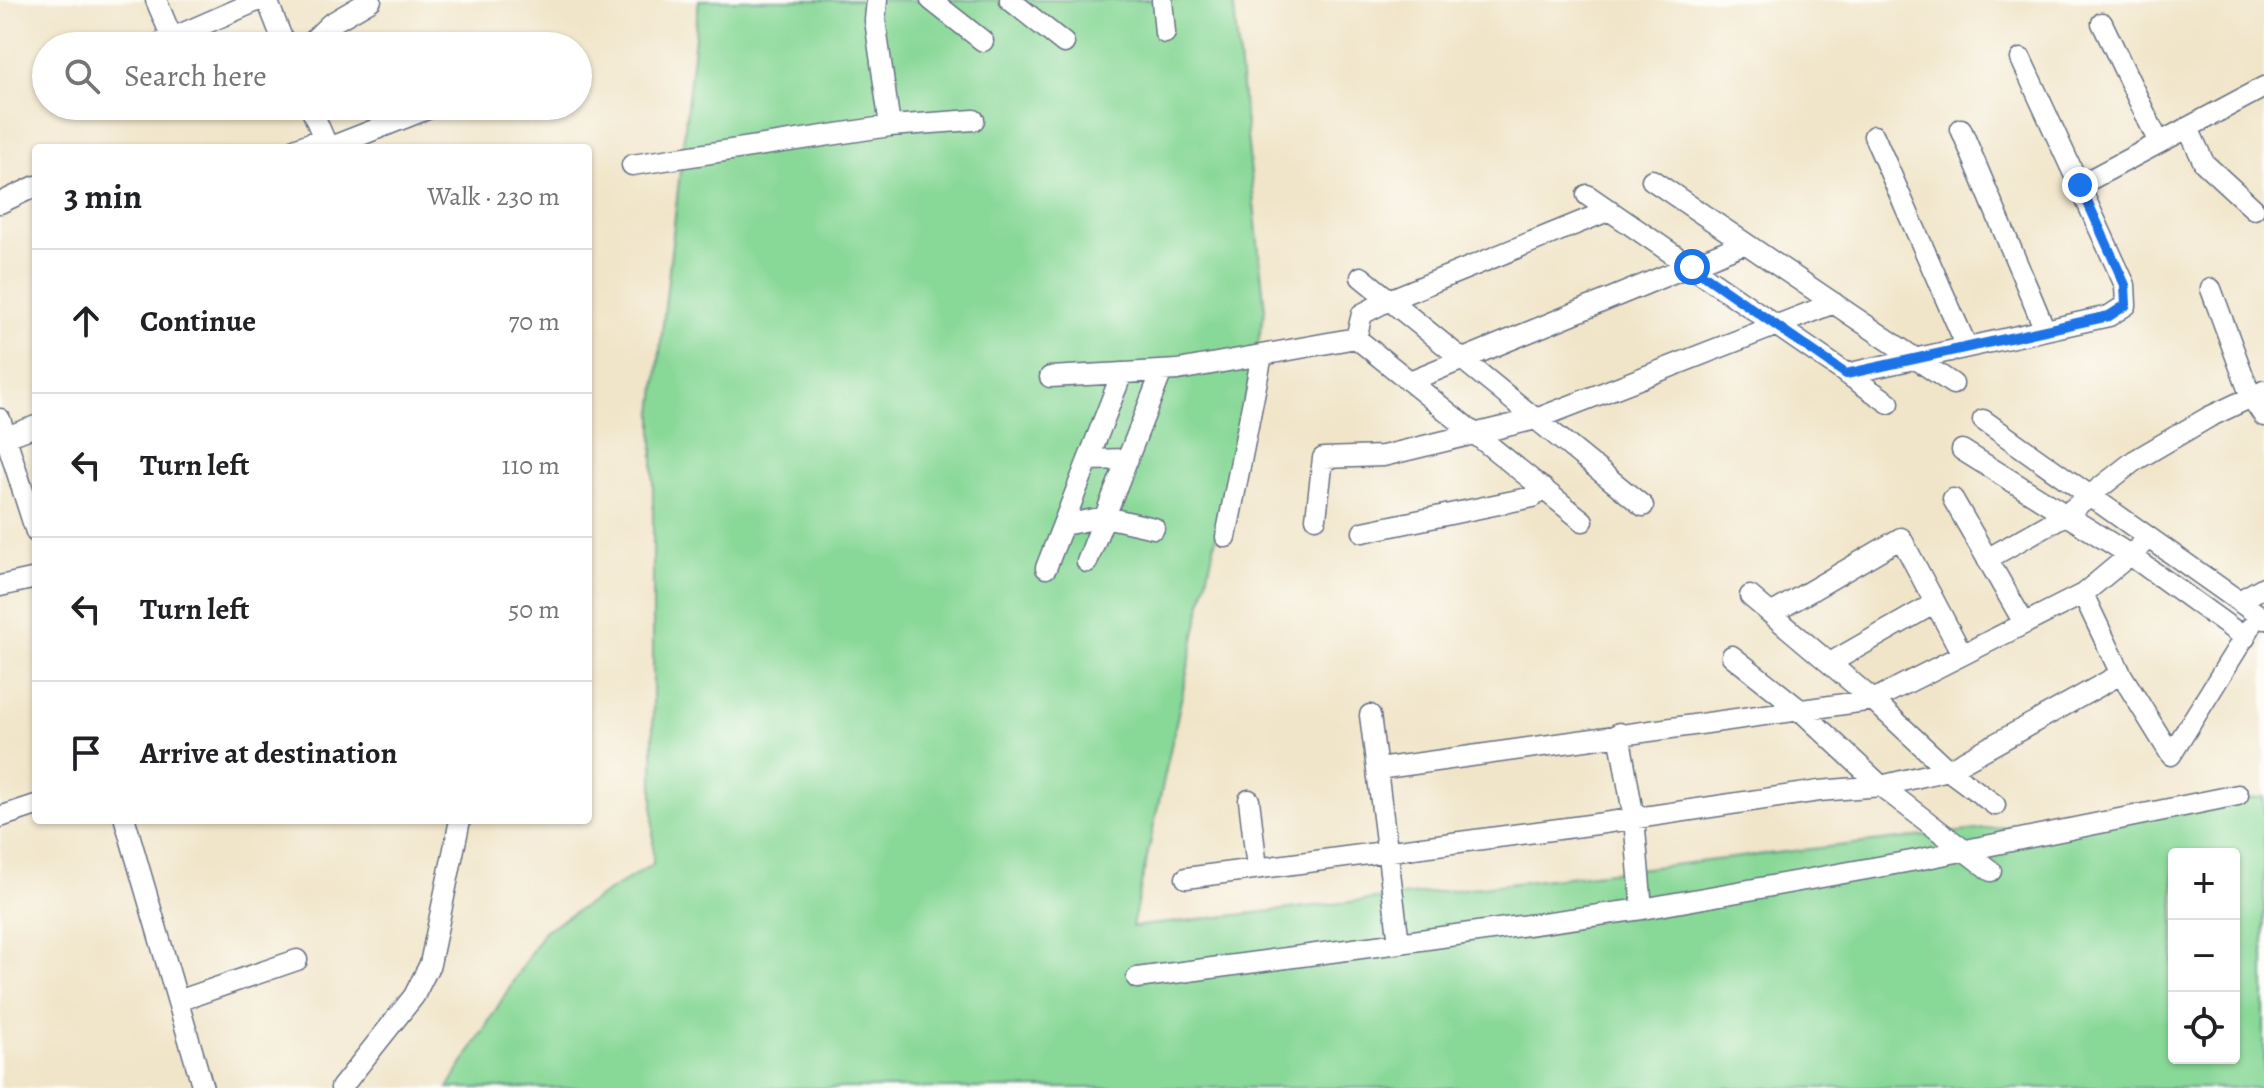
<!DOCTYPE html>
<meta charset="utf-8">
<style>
:root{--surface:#fff;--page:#f6f6f6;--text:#202124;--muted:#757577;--line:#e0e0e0}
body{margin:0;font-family:Alegreya,serif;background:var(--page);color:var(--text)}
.controls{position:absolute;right:24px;bottom:24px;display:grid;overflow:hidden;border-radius:8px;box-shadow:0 2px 6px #0004}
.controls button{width:72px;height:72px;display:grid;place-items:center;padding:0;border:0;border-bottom:2px solid var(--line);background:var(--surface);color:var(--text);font:40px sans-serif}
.stop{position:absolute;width:24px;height:24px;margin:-18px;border:6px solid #1a73e8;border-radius:50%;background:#fff}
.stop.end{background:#1a73e8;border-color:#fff;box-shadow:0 2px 8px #0008}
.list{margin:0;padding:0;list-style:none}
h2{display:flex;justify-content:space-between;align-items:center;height:104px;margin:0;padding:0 32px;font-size:34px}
h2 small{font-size:26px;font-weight:400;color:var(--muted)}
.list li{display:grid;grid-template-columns:52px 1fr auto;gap:24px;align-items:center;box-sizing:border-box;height:144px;padding:0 32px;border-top:2px solid var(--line)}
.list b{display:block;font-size:30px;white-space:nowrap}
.list em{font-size:26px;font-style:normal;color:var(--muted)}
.icon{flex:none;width:44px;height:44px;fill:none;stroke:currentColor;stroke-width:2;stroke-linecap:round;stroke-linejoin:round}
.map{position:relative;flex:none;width:2264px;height:1088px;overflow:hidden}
.search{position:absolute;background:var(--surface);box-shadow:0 2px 6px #0004;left:32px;top:32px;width:560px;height:88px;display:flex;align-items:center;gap:20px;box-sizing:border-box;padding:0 28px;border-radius:44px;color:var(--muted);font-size:30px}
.panel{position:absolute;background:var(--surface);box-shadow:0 2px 6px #0004;left:32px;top:144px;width:560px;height:680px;border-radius:8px}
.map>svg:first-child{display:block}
.green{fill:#88d897;stroke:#52847a;stroke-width:2;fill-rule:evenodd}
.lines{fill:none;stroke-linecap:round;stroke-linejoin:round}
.minor-casing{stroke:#666f83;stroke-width:23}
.minor{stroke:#fff;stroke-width:20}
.route{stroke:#1a73e8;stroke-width:10}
</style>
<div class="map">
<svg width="2264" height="1088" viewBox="0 0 2264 1088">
<rect width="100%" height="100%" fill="#fdfcf7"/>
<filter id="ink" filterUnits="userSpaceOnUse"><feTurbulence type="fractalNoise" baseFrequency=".0125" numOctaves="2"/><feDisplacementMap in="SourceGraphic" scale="16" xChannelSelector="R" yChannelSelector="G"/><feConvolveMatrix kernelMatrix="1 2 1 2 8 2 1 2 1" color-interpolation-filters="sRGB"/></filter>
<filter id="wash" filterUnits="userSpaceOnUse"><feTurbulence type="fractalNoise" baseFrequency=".006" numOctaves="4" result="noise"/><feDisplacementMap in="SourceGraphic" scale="32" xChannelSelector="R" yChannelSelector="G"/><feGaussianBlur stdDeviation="1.8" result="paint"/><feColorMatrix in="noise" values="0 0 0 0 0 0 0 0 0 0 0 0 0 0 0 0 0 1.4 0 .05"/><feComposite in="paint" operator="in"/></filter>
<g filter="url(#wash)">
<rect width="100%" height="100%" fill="#f1e5c9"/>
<path class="green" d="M 699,0 L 1233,0 L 1265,310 L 1132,927 L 2264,797 L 2264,1088 L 448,1088 L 544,931 L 653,864 L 653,414 ZM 2174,854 L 2234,854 L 2234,1058 L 2174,1058 Z"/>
</g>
<g filter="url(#ink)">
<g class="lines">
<g class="minor-casing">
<path id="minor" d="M 156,0 L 172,38
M 267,0 L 285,46
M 877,0 L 875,20 L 890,126
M 931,0 L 983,41
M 1010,0 L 1064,43
M 1162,0 L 1165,33
M 2102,23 L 2159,143
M 154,46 L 259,0
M 307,46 L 330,24 L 371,0
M 310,106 L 328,148
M 2188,128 L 2204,163 L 2254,209
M 1961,129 L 2045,330
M 1874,136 L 1967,347
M 297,148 L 324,138
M 328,148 L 435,106
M 632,165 L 890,126 L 974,120
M 1652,180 L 1953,384
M 2080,185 L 2264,87
M 1587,195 L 1889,403
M 0,203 L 36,186
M 1361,277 L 1643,506
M 2211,289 L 2251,397 L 2264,416
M 1846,374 L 2109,316 L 2126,305 L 2125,285 L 2021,59
M 1050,377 L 1178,370 L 1356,338
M 1410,381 L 1745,243
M 0,419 L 36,532
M 1983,420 L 2264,619
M 6,437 L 36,426
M 1962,450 L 2130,555 L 2245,638
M 1088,460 L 1128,459
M 1953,499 L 2024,623
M 1316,518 L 1323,458 L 1383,456 L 1536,419 L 1834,303
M 1583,521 L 1356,338 L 1362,314 L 1389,300 L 1610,210
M 1063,525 L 1105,517 L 1154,528
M 1363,532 L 1533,497 L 1543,488
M 1226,537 L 1262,355
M 1987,559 L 2065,515 L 2134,461 L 2209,417 L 2264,391
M 1087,562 L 1162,371
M 1046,568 L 1122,373
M 0,586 L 36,578
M 1750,596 L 1873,700 L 1948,770 L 1995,805
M 2239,601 L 2264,587
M 1771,614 L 1901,538 L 1962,654
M 1732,656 L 1799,709 L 1881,786 L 1991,871
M 1830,663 L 1935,603
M 2121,674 L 2171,755 L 2250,628
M 1370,715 L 1399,943 L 1642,909 L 1634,819 L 1619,733
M 1378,769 L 1873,700 L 2083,594 L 2149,539
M 1249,800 L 1257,868
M 0,817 L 36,805
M 125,820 L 203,1088
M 1186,878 L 1597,824 L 1819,791 L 1881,786 L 1948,770 L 2121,674 L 2083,594
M 1642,909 L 1917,860 L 2238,795
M 1137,978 L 1399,943
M 178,1001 L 297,960
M 341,1088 L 414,996 L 430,964 L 460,820"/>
</g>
<use href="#minor" class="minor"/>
</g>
</g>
<g class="lines" filter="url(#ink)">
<path class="route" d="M 1692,267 L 1846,374 L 2109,316 L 2126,305 L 2125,285 L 2080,185"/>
</g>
</svg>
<div class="controls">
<button>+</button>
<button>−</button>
<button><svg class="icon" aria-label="locate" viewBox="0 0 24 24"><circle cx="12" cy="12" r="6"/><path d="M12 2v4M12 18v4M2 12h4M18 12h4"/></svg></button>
</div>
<div class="stop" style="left:1692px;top:267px"></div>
<div class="stop end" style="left:2080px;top:185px"></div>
<div class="search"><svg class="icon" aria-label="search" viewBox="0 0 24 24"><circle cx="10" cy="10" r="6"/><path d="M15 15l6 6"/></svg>Search here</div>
<section class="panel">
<h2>3 min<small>Walk · 230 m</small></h2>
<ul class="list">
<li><svg class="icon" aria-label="ahead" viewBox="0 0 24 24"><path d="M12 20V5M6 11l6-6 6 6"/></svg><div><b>Continue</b></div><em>70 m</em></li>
<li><svg class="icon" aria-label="left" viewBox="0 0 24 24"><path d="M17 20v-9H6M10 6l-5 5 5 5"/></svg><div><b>Turn left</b></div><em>110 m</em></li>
<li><svg class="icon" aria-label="left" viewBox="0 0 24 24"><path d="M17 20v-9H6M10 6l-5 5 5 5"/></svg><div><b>Turn left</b></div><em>50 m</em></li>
<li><svg class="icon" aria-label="arrive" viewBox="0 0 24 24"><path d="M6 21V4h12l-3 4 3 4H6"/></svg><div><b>Arrive at destination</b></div></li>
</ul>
</section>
</div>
